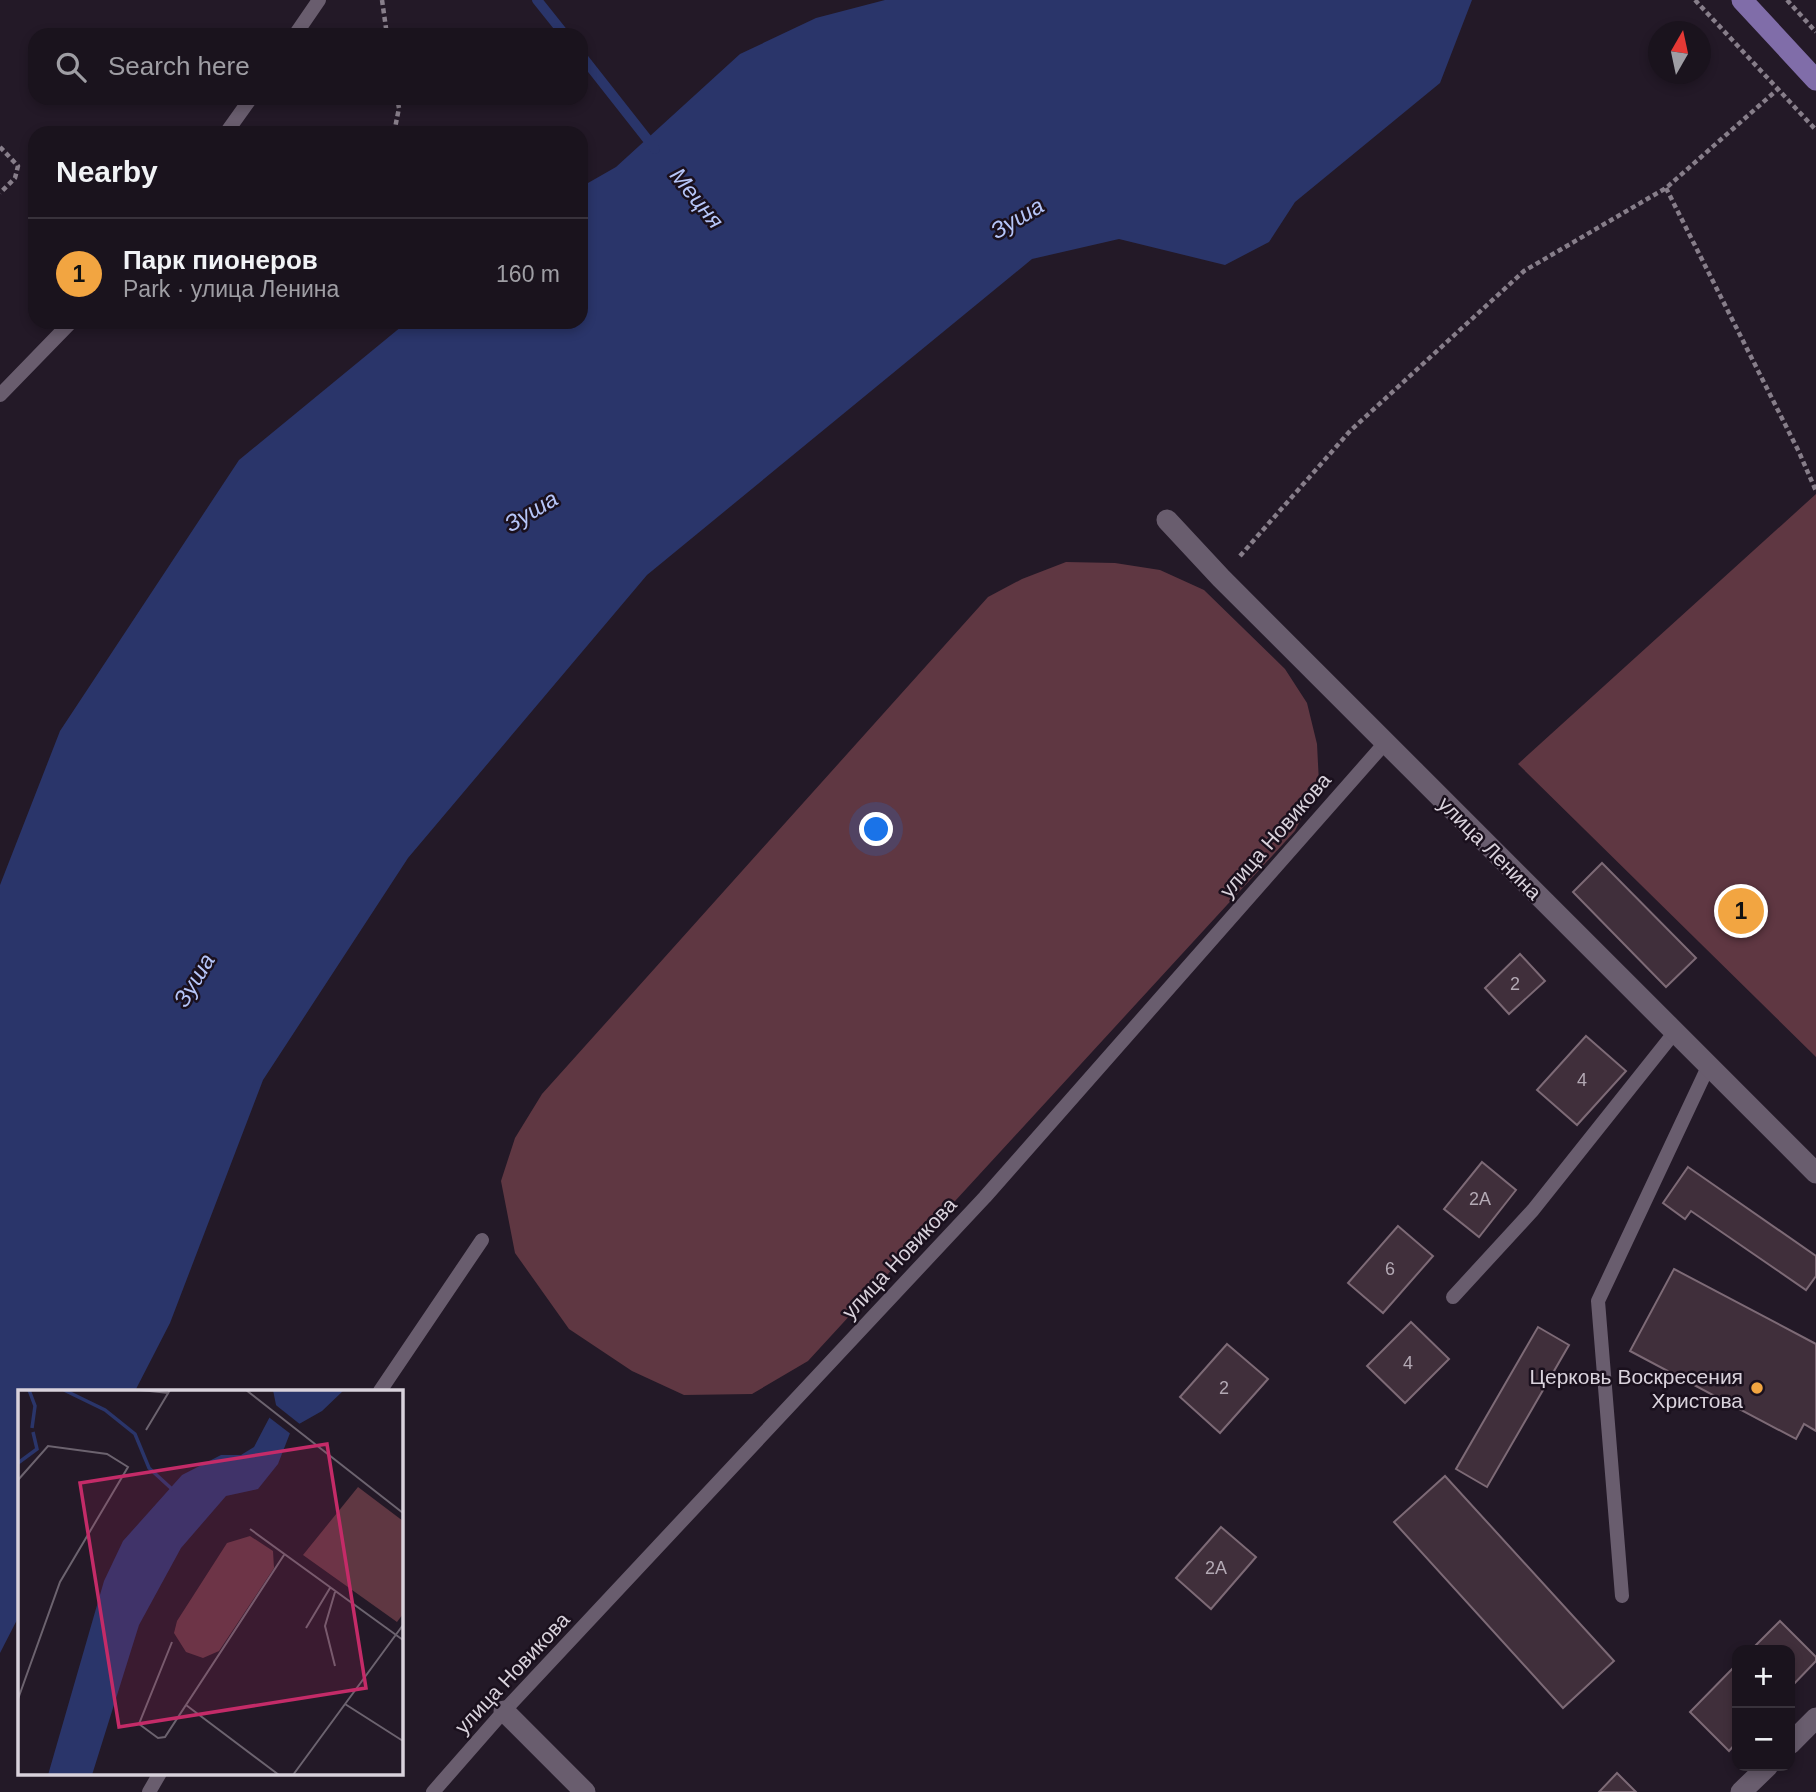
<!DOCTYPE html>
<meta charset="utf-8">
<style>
:root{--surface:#1a131d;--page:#231c26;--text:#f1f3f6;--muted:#9f9ea4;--line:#38323b;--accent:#f2a541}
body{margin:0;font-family:Helvetica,sans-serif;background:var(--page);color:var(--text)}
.controls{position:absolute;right:21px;bottom:21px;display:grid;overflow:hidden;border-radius:14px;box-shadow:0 4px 10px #0003}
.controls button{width:63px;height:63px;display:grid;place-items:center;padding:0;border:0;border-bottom:2px solid var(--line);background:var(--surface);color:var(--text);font:35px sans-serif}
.compass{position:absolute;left:1648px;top:21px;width:63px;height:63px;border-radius:50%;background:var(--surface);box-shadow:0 4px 10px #0003;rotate:9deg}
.you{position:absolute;left:877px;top:830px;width:24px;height:24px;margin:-18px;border:5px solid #fff;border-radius:50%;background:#1a73e8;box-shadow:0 0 0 10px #1a73e833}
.badge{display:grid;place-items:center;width:46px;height:46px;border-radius:50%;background:var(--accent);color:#111;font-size:23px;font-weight:700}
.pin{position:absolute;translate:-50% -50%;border:4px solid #fff;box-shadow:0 2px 7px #0006}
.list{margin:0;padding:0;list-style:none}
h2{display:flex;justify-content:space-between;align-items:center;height:91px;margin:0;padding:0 28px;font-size:30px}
h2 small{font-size:23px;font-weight:400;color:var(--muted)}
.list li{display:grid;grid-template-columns:46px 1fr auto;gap:21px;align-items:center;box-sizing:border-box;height:112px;padding:0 28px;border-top:2px solid var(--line)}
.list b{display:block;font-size:26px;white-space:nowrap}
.list p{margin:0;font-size:23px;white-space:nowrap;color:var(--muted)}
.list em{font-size:23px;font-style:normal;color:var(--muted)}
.icon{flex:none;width:38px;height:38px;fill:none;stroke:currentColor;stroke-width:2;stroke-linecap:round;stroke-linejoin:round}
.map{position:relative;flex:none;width:1816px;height:1792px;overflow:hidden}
.search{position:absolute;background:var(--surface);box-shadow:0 4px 10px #0003;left:28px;top:28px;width:560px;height:77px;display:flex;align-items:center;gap:18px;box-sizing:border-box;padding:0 24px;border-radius:21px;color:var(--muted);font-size:26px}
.panel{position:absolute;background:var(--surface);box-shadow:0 4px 10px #0003;left:28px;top:126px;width:560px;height:203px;border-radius:21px}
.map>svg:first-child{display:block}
.green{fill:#5f3742}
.water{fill:#2a356a}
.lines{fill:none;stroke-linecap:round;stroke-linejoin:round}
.stream{stroke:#2a356a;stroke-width:10}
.building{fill:#402f3b;stroke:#7d6a76;stroke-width:2}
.path{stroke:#877e8a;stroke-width:4.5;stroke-dasharray:5 3.5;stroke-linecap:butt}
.lane{stroke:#695d6e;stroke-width:14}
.street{stroke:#695d6e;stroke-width:21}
.primary{stroke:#806da9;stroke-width:21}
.poi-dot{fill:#f2a541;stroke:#1a101d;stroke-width:2.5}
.labels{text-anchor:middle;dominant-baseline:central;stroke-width:5;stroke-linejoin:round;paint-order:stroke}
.number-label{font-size:18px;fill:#b3a9b4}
.street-label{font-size:21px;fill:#d9d2dc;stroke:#1a101d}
.poi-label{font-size:21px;fill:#d9d2dc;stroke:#1a101d;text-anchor:end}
.water-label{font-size:23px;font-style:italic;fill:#b6c5f8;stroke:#1a101d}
.inset-river{fill:none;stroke:#2a356a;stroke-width:3.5}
.inset-road{fill:none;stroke:#6c636f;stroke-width:2}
.view{fill:#c42b68;fill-opacity:0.15;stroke:#c42b68;stroke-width:3.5}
.inset-edge{fill:none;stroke:#d9d2dc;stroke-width:3.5}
</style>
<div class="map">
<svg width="1816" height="1792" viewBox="0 0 1816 1792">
<rect width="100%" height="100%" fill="#231927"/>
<path class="green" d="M 1816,494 L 1816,1057 L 1518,764 Z
M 1066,562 L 1115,563 L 1160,570 L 1204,590 L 1285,669 L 1307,703 L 1317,744 L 1319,783 L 1295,831 L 808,1361 L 752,1394 L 684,1395 L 632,1371 L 569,1329 L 515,1253 L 501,1181 L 515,1138 L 542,1094 L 988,597 L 1022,579 Z"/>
<path class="water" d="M 885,0 L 1472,0 L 1440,83 L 1295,202 L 1269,242 L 1225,265 L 1119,239 L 1032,259 L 647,575 L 408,858 L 263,1080 L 170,1323 L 135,1391 L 19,1391 L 19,1616 L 0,1653 L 0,885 L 60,731 L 239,460 L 407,322 L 581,322 L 581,187 L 616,167 L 740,54 L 816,18 Z"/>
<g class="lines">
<path class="stream" d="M 537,0 L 565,35
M 581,55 L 655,149"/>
</g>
<path class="building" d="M 1602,863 L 1696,958 L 1666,987 L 1573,892 Z
M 1520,954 L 1545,981 L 1509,1014 L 1485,988 Z
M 1586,1036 L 1626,1071 L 1577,1125 L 1537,1090 Z
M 1482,1162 L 1516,1190 L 1479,1237 L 1444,1209 Z
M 1688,1167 L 1816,1256 L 1816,1276 L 1806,1290 L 1691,1211 L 1685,1219 L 1663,1203 Z
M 1398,1226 L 1433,1256 L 1383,1313 L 1348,1283 Z
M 1674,1269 L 1816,1344 L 1816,1431 L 1804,1424 L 1796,1439 L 1630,1351 Z
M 1411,1322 L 1449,1359 L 1405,1403 L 1367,1366 Z
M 1538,1327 L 1569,1345 L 1487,1487 L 1456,1469 Z
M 1227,1344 L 1268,1379 L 1220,1433 L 1180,1397 Z
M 1445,1476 L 1614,1661 L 1563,1708 L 1394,1522 Z
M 1221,1527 L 1256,1557 L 1211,1609 L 1176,1578 Z
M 1780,1621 L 1816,1657 L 1816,1661 L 1790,1688 L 1790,1650 L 1751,1650 Z
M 1737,1664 L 1737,1742 L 1729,1751 L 1690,1712 Z
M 1617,1773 L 1636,1792 L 1599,1792 Z"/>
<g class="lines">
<path class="path" d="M 382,0 L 387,35
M 1695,0 L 1816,130
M 1787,0 L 1816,32
M 394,133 L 399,108 L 397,98
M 0,147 L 18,166 L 15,178 L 0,193
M 1666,188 L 1799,452 L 1816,491
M 1240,556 L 1350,431 L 1524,271 L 1666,188 L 1778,89"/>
<path class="lane" d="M 295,35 L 319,0
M 226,133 L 251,98
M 0,395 L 71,322
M 1453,1297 L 1533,1210 L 1674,1033
M 380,1391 L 482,1240
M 1622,1596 L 1598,1301 L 1708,1067
M 149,1792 L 160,1773
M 433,1792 L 504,1711 L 985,1197 L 1385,743"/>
<path class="street" d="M 1167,520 L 1221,578 L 1816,1173
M 504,1711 L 585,1792
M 1790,1744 L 1816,1718
M 1741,1792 L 1768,1766"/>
<path class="primary" d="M 1742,0 L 1816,80"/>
</g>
<circle class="poi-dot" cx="1757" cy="1388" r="7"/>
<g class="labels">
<g class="number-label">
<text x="1515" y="984">2</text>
<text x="1582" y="1080">4</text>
<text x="1480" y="1199">2А</text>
<text x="1390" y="1269">6</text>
<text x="1408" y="1363">4</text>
<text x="1224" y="1388">2</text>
<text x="1216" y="1568">2А</text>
</g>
<g class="street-label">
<text transform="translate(1275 835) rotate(-49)">улица Новикова</text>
<text transform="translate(1490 848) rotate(45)">улица Ленина</text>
<text transform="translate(899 1258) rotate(-47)">улица Новикова</text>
<text transform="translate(512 1673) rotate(-47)">улица Новикова</text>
</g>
<g class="poi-label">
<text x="1743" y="1376">Церковь Воскресения<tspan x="1743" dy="24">Христова</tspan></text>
</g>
<g class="water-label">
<text transform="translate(697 198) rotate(51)">Мецня</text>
<text transform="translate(1017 218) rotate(-31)">Зуша</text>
<text transform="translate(531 511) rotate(-31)">Зуша</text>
<text transform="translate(194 980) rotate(-59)">Зуша</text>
</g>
</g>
<g transform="translate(18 1390)">
<rect width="385" height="385" fill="#231927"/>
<path d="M 340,97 L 385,131 L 385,224 L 379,232 L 285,165 ZM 232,146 L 255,161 L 256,178 L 201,261 L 185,268 L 168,262 L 156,243 L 159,231 L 209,153 Z" fill="#5f3742"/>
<path d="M 255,0 L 326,0 L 304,21 L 274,38 L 260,74 L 240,99 L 208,106 L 163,158 L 121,235 L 74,385 L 30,385 L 86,191 L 105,151 L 164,85 L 203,65 L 223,65 L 236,57 L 258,15 Z" fill="#2a356a"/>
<path d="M 254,12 L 283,35 L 274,45 L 248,25 Z" fill="#231927"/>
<path class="inset-river" d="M 11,0 L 17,16 L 14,38M 46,0 L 87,20 L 117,44 L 131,78 L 155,100M 0,73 L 19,59 L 15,42"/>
<path class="inset-road" d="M 122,0 L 151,3M 228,0 L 385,123M 128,40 L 152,0M 0,90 L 30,56 L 89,64 L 110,77 L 42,192 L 0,309M 232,139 L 385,250M 0,178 L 0,219M 288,238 L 312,198M 154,252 L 121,334 L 140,348 L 147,347 L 266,165M 317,276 L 307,236 L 317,202M 327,314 L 385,351M 168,315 L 261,385M 275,385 L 385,235"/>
<path class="view" d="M 309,54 L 348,298 L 101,337 L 62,93 Z"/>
<rect width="385" height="385" class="inset-edge"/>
</g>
</svg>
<div class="controls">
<button>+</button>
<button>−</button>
</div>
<svg class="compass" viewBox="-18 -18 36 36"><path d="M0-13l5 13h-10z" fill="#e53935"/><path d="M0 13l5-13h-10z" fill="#9f9ea4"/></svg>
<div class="you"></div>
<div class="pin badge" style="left:1741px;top:911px">1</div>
<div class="search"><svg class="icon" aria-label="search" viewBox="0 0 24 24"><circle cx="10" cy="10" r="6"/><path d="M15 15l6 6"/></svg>Search here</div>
<section class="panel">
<h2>Nearby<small></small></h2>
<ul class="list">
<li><span class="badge">1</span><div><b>Парк пионеров</b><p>Park · улица Ленина</p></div><em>160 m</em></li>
</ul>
</section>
</div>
